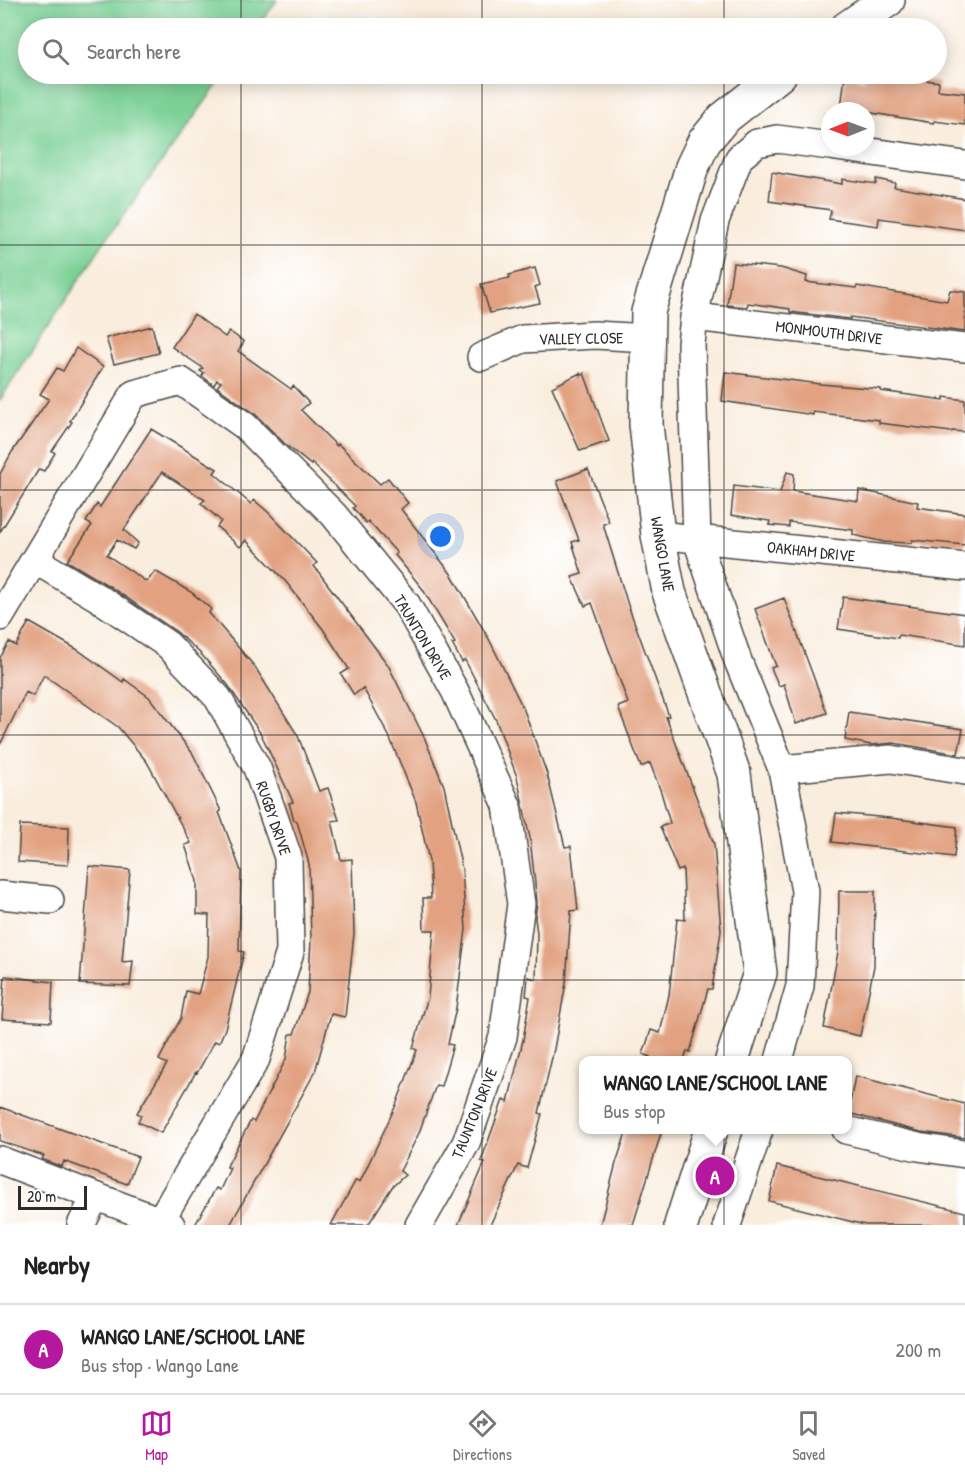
<!DOCTYPE html>
<meta charset="utf-8">
<style>
:root{--surface:#fff;--page:#f2f2f2;--text:#222;--muted:#767676;--line:#e0e0e0;--accent:#b5179e}
body{margin:0;font-family:"Patrick Hand",sans-serif;background:var(--page);color:var(--text)}
.compass{position:absolute;left:821px;top:102px;width:54px;height:54px;border-radius:50%;background:var(--surface);box-shadow:0 3px 15px #0003;rotate:269deg}
.scale{position:absolute;left:18px;bottom:15px;width:69px;box-sizing:border-box;padding-left:6px;border:3px solid #2b2b2b;border-top:0;font-size:16px;line-height:21px;white-space:nowrap;color:#2b2b2b;-webkit-text-stroke:4px #fff;paint-order:stroke}
.you{position:absolute;left:441px;top:537px;width:21px;height:21px;margin:-15px;border:4px solid #fff;border-radius:50%;background:#1a73e8;box-shadow:0 0 0 9px #1a73e833}
.badge{display:grid;place-items:center;width:39px;height:39px;border-radius:50%;background:var(--accent);color:#fff;font-size:20px;font-weight:700}
.pin{position:absolute;translate:-50% -50%;border:3px solid #fff;box-shadow:0 2px 6px #0006}
.popup{position:absolute;left:579px;top:1056px;width:273px;height:78px;box-sizing:border-box;display:grid;place-content:center;border-radius:12px;background:var(--surface);filter:drop-shadow(0 2px 4px #0005);font-size:20px;white-space:nowrap;color:var(--muted)}
.popup b{font-size:22px;color:var(--text)}
.popup::after{content:'';position:absolute;left:50%;top:100%;margin-left:-12px;border:12px solid transparent;border-top-color:var(--surface)}
.list{margin:0;padding:0;list-style:none}
h2{display:flex;justify-content:space-between;align-items:center;height:78px;margin:0;padding:0 24px;font-size:26px}
h2 small{font-size:20px;font-weight:400;color:var(--muted)}
.list li{display:grid;grid-template-columns:39px 1fr auto;gap:18px;align-items:center;box-sizing:border-box;height:90px;padding:0 24px;border-top:2px solid var(--line)}
.list b{display:block;font-size:22px;white-space:nowrap}
.list p{margin:0;font-size:20px;white-space:nowrap;color:var(--muted)}
.list em{font-size:20px;font-style:normal;color:var(--muted)}
.icon{flex:none;width:33px;height:33px;fill:none;stroke:currentColor;stroke-width:2;stroke-linecap:round;stroke-linejoin:round}
.map{position:relative;flex:none;width:965px;height:1225px;overflow:hidden}
.search{position:absolute;background:var(--surface);box-shadow:0 3px 15px #0003;left:18px;right:18px;top:18px;height:66px;display:flex;align-items:center;gap:15px;box-sizing:border-box;padding:0 21px;border-radius:33px;color:var(--muted);font-size:22px}
.sheet{height:168px;background:var(--surface)}
nav{display:flex;justify-content:space-around;align-items:center;box-sizing:border-box;height:84px;border-top:2px solid var(--line);background:var(--surface);font-size:16px;color:var(--muted)}
nav a{display:grid;justify-items:center;gap:3px}
nav .on{color:var(--accent)}
.map>svg:first-child{display:block}
.green{fill:#7ad095;stroke:#527e60;stroke-width:1.5}
.building{fill:#e2a281}
.lines{fill:none;stroke-linecap:round;stroke-linejoin:round}
.street-casing{stroke:#4a4846;stroke-width:30}
.secondary-casing{stroke:#4a4846;stroke-width:36}
.street{stroke:#fff;stroke-width:27}
.secondary{stroke:#fff;stroke-width:33}
.grid{fill:none;stroke:#2b2b2b;stroke-width:1.5;stroke-opacity:0.55}
.labels{text-anchor:middle;dominant-baseline:central;stroke-width:4.5;stroke-linejoin:round;paint-order:stroke}
.street-label{font-size:16px;fill:#2b2b2b;stroke:#fff}
</style>
<div class="map">
<svg width="965" height="1225" viewBox="0 0 965 1225">
<rect width="100%" height="100%" fill="#fff"/>
<filter id="ink" filterUnits="userSpaceOnUse"><feTurbulence type="fractalNoise" baseFrequency=".0167" numOctaves="2"/><feDisplacementMap in="SourceGraphic" scale="12" xChannelSelector="R" yChannelSelector="G"/><feConvolveMatrix kernelMatrix="1 2 1 2 8 2 1 2 1" color-interpolation-filters="sRGB"/></filter>
<filter id="wash" filterUnits="userSpaceOnUse"><feTurbulence type="fractalNoise" baseFrequency=".008" numOctaves="4" result="noise"/><feDisplacementMap in="SourceGraphic" scale="24" xChannelSelector="R" yChannelSelector="G"/><feGaussianBlur stdDeviation="1.35" result="paint"/><feColorMatrix in="noise" values="0 0 0 0 0 0 0 0 0 0 0 0 0 0 0 0 0 1.4 0 .05"/><feComposite in="paint" operator="in"/></filter>
<g filter="url(#wash)">
<rect width="100%" height="100%" fill="#f9eddd"/>
<path class="green" d="M 0,0 L 277,0 L 257,28 L 28,28 L 28,74 L 225,74 L 102,245 L 0,400 Z"/>
<g id="blocks">
<path class="building" d="M 864,74 L 884,74 L 939,82 L 938,90 L 965,93 L 965,125 L 934,121 L 934,123 L 841,108 L 845,76 L 864,80 Z
M 772,172 L 842,184 L 842,179 L 876,184 L 876,179 L 895,183 L 894,187 L 965,199 L 965,230 L 879,218 L 878,226 L 829,219 L 831,210 L 769,201 Z
M 733,263 L 781,268 L 807,276 L 806,282 L 856,288 L 857,286 L 947,301 L 950,290 L 965,292 L 965,332 L 850,317 L 850,319 L 790,312 L 790,309 L 748,303 L 747,307 L 727,305 Z
M 535,268 L 540,285 L 535,287 L 540,303 L 490,313 L 481,284 L 510,278 L 509,275 Z
M 194,314 L 225,337 L 229,331 L 244,342 L 238,351 L 291,389 L 293,386 L 309,403 L 301,410 L 337,446 L 338,444 L 380,484 L 388,478 L 408,503 L 401,509 L 452,575 L 489,639 L 524,710 L 547,774 L 565,847 L 571,846 L 578,910 L 571,911 L 566,983 L 554,1049 L 539,1113 L 542,1114 L 527,1168 L 518,1165 L 490,1225 L 458,1225 L 485,1162 L 481,1161 L 503,1100 L 508,1102 L 523,1040 L 530,997 L 526,996 L 528,977 L 536,979 L 537,933 L 535,918 L 537,902 L 530,838 L 517,777 L 496,720 L 465,660 L 462,662 L 452,644 L 455,643 L 422,588 L 395,555 L 397,553 L 368,521 L 366,523 L 353,508 L 355,506 L 312,463 L 311,465 L 286,445 L 254,413 L 217,387 L 221,382 L 217,380 L 214,385 L 202,376 L 204,373 L 200,371 L 203,368 L 172,347 Z
M 152,326 L 159,353 L 114,364 L 106,338 Z
M 76,348 L 103,367 L 70,421 L 72,422 L 52,451 L 55,453 L 44,471 L 39,469 L 0,532 L 0,474 L 12,452 L 49,399 L 40,394 L 57,368 L 63,371 Z
M 725,372 L 820,384 L 881,389 L 881,391 L 944,400 L 944,397 L 965,400 L 965,432 L 952,431 L 951,432 L 879,423 L 879,420 L 813,412 L 813,415 L 722,401 Z
M 580,373 L 581,376 L 584,373 L 609,441 L 580,451 L 552,387 Z
M 151,429 L 217,469 L 214,473 L 251,504 L 254,500 L 268,512 L 317,563 L 314,566 L 388,665 L 425,739 L 444,786 L 462,869 L 466,929 L 456,1008 L 448,1044 L 453,1045 L 441,1086 L 436,1085 L 419,1133 L 400,1171 L 405,1175 L 392,1187 L 368,1225 L 331,1225 L 356,1180 L 360,1182 L 396,1105 L 417,1050 L 413,1048 L 428,997 L 434,930 L 424,930 L 423,898 L 431,898 L 429,861 L 416,802 L 389,736 L 363,688 L 354,695 L 341,674 L 349,669 L 323,629 L 286,582 L 246,540 L 240,547 L 217,527 L 221,521 L 201,503 L 205,500 L 162,472 L 124,530 L 138,543 L 134,549 L 117,540 L 107,555 L 147,582 L 155,571 L 191,592 L 211,609 L 209,613 L 255,667 L 298,736 L 319,791 L 328,788 L 339,820 L 332,821 L 341,860 L 352,859 L 354,934 L 345,1017 L 331,1014 L 315,1072 L 230,1225 L 195,1225 L 216,1188 L 220,1190 L 230,1168 L 227,1167 L 228,1164 L 251,1120 L 254,1122 L 286,1059 L 290,1034 L 294,1034 L 308,992 L 311,940 L 309,864 L 297,821 L 294,820 L 289,803 L 293,802 L 261,734 L 228,685 L 201,654 L 177,632 L 109,586 L 67,561 L 92,525 L 86,522 L 97,504 L 100,507 Z
M 588,469 L 609,522 L 603,524 L 628,605 L 669,716 L 666,717 L 714,844 L 721,931 L 712,989 L 708,989 L 690,1052 L 687,1051 L 684,1060 L 649,1060 L 650,1057 L 643,1054 L 651,1030 L 660,1033 L 669,995 L 677,919 L 685,920 L 683,869 L 678,871 L 660,827 L 670,823 L 661,792 L 650,763 L 641,767 L 618,707 L 628,703 L 592,603 L 585,606 L 572,577 L 582,574 L 572,542 L 579,540 L 557,481 Z
M 787,472 L 794,474 L 793,491 L 858,501 L 859,490 L 918,502 L 917,507 L 965,514 L 965,545 L 912,540 L 912,543 L 884,542 L 853,535 L 853,530 L 789,522 L 789,527 L 769,525 L 770,521 L 731,515 L 734,486 L 780,492 Z
M 843,597 L 965,614 L 965,645 L 899,635 L 898,638 L 838,629 Z
M 784,598 L 827,713 L 796,724 L 784,684 L 779,686 L 771,668 L 776,666 L 755,609 Z
M 29,622 L 78,650 L 123,682 L 124,679 L 149,697 L 193,754 L 221,811 L 219,812 L 241,871 L 239,951 L 244,952 L 225,1029 L 219,1043 L 215,1041 L 197,1073 L 196,1072 L 161,1133 L 138,1122 L 141,1115 L 137,1113 L 167,1064 L 159,1060 L 181,1018 L 186,991 L 198,994 L 208,957 L 209,915 L 197,914 L 197,881 L 185,845 L 191,843 L 147,762 L 118,727 L 44,675 L 33,696 L 26,692 L 0,745 L 0,658 L 9,642 L 16,646 Z
M 849,712 L 963,729 L 958,754 L 894,743 L 871,745 L 845,740 Z
M 836,813 L 890,818 L 957,827 L 954,857 L 832,842 Z
M 20,825 L 69,827 L 68,865 L 18,862 Z
M 89,866 L 130,870 L 122,962 L 133,961 L 130,986 L 80,984 Z
M 839,891 L 875,891 L 874,966 L 860,1036 L 824,1028 L 838,952 Z
M 5,976 L 53,982 L 51,1022 L 2,1019 Z
M 855,1076 L 965,1104 L 965,1138 L 921,1132 L 848,1113 Z
M 0,1107 L 138,1157 L 127,1184 L 64,1161 L 62,1167 L 42,1159 L 44,1156 L 0,1141 Z
M 627,1130 L 662,1130 L 633,1225 L 600,1225 L 616,1163 Z
M 777,1166 L 965,1212 L 965,1225 L 865,1225 L 769,1201 Z"/>
</g>
</g>
<g filter="url(#ink)">
<use href="#blocks" fill-opacity="0" stroke="#4a4846" stroke-width="1.5"/>
<g class="lines">
<g class="street-casing">
<path id="street" d="M 836,147 L 965,165
M 694,317 L 965,348
M 481,357 L 523,339 L 595,335 L 648,338
M 658,535 L 965,567
M 35,560 L 100,599 L 168,645 L 218,698 L 257,768 L 288,857 L 290,952 L 256,1059 L 161,1219
M 0,617 L 134,394 L 181,381 L 245,426 L 334,515 L 407,605 L 455,691 L 507,805 L 521,904 L 503,1037 L 466,1143 L 419,1225
M 782,769 L 891,759 L 965,771
M 0,895 L 50,900
M 779,1060 L 800,986 L 805,891 L 782,769 L 738,661 L 697,540 L 691,344 L 694,317 L 715,221 L 739,158 L 757,143 L 777,139 L 830,146
M 846,1130 L 918,1147 L 965,1154
M 0,1160 L 171,1225
M 81,1225 L 95,1197
M 727,1225 L 759,1130"/>
</g>
<g class="secondary-casing">
<path id="secondary" d="M 847,28 L 888,0
M 732,1060 L 760,973 L 734,774 L 669,592 L 658,535 L 646,424 L 648,312 L 692,167 L 704,142 L 723,119 L 780,74
M 681,1225 L 711,1130"/>
</g>
<use href="#street" class="street"/>
<use href="#secondary" class="secondary"/>
</g>
</g>
<path class="grid" d="M 241,0 L 241,28M 482,0 L 482,28M 724,0 L 724,28M 241,74 L 241,1225M 482,74 L 482,1225M 724,74 L 724,1225M 0,245 L 965,245M 0,490 L 965,490M 0,735 L 965,735M 0,980 L 965,980"/>
<g class="labels">
<g class="street-label">
<text transform="translate(829 332) rotate(7)">MONMOUTH DRIVE</text>
<text transform="translate(581 338) rotate(-1)">VALLEY CLOSE</text>
<text transform="translate(811 551) rotate(6)">OAKHAM DRIVE</text>
<text transform="translate(663 554) rotate(80)">WANGO LANE</text>
<text transform="translate(423 637) rotate(59)">TAUNTON DRIVE</text>
<text transform="translate(274 818) rotate(71)">RUGBY DRIVE</text>
<text transform="translate(474 1113) rotate(-68)">TAUNTON DRIVE</text>
</g>
</g>
</svg>
<svg class="compass" viewBox="-18 -18 36 36"><path d="M0-13l5 13h-10z" fill="#e53935"/><path d="M0 13l5-13h-10z" fill="#767676"/></svg>
<div class="scale">20 m</div>
<div class="you"></div>
<div class="pin badge" style="left:715px;top:1176px">A</div>
<div class="popup"><b>WANGO LANE/SCHOOL LANE</b>Bus stop</div>
<div class="search"><svg class="icon" aria-label="search" viewBox="0 0 24 24"><circle cx="10" cy="10" r="6"/><path d="M15 15l6 6"/></svg>Search here</div>
</div>
<section class="sheet">
<h2>Nearby<small></small></h2>
<ul class="list">
<li><span class="badge">A</span><div><b>WANGO LANE/SCHOOL LANE</b><p>Bus stop · Wango Lane</p></div><em>200 m</em></li>
</ul>
</section>
<nav>
<a class="on"><svg class="icon" aria-label="map" viewBox="0 0 24 24"><path d="M3 6l6-2 6 2 6-2v14l-6 2-6-2-6 2zM9 4v14M15 6v14"/></svg>Map</a>
<a><svg class="icon" aria-label="directions" viewBox="0 0 24 24"><path d="M12 3l9 9-9 9-9-9zM9 14v-3h6M13 9l2 2-2 2"/></svg>Directions</a>
<a><svg class="icon" aria-label="saved" viewBox="0 0 24 24"><path d="M7 4h10v16l-5-4-5 4z"/></svg>Saved</a>
</nav>
